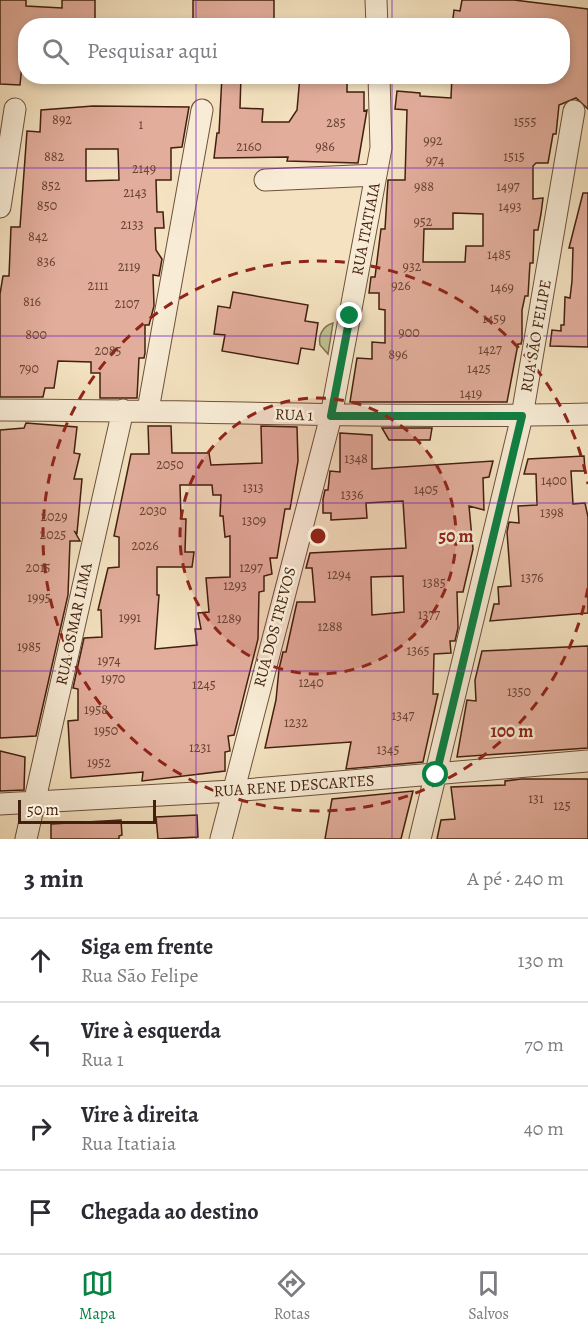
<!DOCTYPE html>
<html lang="pt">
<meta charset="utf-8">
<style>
:root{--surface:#fff;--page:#f2f2f3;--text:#2b2b33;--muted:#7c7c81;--line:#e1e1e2;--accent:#0b8043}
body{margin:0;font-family:Alegreya,serif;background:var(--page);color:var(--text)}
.scale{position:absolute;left:18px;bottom:15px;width:138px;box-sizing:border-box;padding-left:6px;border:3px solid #421f0f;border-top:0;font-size:16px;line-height:21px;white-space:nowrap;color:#421f0f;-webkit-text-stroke:4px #f8ecd6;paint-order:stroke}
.stop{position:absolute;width:18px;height:18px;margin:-14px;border:4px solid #0b8043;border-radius:50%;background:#fff}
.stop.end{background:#0b8043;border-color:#fff;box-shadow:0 2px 6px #0008}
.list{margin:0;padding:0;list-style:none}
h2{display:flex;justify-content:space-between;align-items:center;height:78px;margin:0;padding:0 24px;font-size:26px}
h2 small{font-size:20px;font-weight:400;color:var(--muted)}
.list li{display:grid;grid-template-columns:39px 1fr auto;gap:18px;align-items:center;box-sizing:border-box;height:84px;padding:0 24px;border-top:2px solid var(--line)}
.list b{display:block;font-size:22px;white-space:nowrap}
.list p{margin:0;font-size:20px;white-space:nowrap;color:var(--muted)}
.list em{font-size:20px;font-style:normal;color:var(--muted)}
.icon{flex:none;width:33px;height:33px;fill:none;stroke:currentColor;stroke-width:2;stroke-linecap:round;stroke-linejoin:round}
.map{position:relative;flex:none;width:588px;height:839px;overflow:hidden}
.search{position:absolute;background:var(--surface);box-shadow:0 3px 9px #0003;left:18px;right:18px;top:18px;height:66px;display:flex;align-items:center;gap:15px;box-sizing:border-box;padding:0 21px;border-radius:24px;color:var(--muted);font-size:22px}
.sheet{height:414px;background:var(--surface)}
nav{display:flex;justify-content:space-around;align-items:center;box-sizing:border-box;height:84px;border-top:2px solid var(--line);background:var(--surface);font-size:16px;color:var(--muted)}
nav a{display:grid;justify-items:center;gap:3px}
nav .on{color:var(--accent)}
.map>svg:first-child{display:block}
.green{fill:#bec290;stroke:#807050;stroke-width:1.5}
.building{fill:#e2ad9b;stroke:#421f0f;stroke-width:1.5;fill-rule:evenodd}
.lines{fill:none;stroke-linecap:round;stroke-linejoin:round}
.street-casing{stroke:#6e503b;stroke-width:23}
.street{stroke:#f8ecd6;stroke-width:21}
.route{stroke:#0b8043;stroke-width:8}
.grid{fill:none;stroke:#7b2cbf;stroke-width:1.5;stroke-opacity:0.55}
.ring{fill:none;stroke:#8f2418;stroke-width:3;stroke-dasharray:10 8}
.labels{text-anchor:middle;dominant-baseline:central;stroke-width:5;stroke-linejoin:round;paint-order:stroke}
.number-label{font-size:14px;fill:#6a4232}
.street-label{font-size:16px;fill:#421f0f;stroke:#f8ecd6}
.centre{fill:#8f2418;stroke:#f8ecd6;stroke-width:3}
.ring-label{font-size:18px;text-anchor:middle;font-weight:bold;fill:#8f2418;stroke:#f8ecd6;stroke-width:5;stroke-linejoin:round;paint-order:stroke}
</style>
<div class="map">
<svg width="588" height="839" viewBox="0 0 588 839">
<rect width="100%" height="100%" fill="#f4e2c0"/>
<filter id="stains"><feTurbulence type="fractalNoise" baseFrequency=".00333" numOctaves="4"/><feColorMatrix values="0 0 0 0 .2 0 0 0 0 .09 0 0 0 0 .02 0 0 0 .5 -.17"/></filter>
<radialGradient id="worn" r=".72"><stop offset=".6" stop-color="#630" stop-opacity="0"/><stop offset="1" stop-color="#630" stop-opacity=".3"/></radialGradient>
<path class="green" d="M 333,323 L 328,354 L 320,345 C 318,335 323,326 333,323 Z"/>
<path class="building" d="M 0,0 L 26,0 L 26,6 L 62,8 L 62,0 L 95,0 L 95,26 L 26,26 L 20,85 L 0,84 Z
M 193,0 L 274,0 L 274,26 L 193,26 Z
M 462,0 L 514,0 L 588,9 L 588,109 L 576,98 L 559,105 L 556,134 L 553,134 L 548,163 L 536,163 L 533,166 L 533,199 L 543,198 L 541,214 L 538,230 L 534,230 L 533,263 L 530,263 L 528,296 L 525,296 L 522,310 L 522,340 L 521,344 L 518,344 L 507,402 L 350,402 L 357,358 L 372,359 L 372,342 L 385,343 L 385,310 L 379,309 L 379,293 L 369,293 L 371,277 L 375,277 L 381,229 L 385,229 L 388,180 L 405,180 L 407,110 L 395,109 L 397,91 L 420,93 L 420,96 L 451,98 L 452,76 L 562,76 L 562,26 L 452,26 L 454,10 L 460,11 ZM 453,213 L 483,214 L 483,246 L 466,246 L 465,262 L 423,262 L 424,229 L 453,229 Z
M 222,76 L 241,76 L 240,108 L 263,109 L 262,122 L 289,122 L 297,110 L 300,76 L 347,76 L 347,92 L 364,92 L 364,111 L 367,110 L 358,163 L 287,161 L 288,157 L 214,158 L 217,133 L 219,133 Z
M 93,106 L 189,107 L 182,147 L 171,148 L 171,180 L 156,180 L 157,212 L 163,212 L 164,228 L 155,228 L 156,250 L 162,259 L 159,276 L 153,275 L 154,306 L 149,325 L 145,325 L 145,353 L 144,358 L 139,358 L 137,398 L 100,398 L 100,373 L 91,373 L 91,362 L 58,361 L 54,388 L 45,388 L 43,397 L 0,397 L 0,294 L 3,276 L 9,276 L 11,227 L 20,227 L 27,131 L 40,132 L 41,110 ZM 86,149 L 118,149 L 119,180 L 86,181 Z
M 583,193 L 588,193 L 588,347 L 550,346 L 552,330 L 561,331 L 561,325 L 564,325 L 565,297 L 570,298 L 572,281 L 573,248 L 569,248 Z
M 233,292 L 308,305 L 305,321 L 318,323 L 314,350 L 301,348 L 298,364 L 222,351 L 225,335 L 214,334 L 218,306 L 230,308 Z
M 26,423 L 77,427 L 74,453 L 80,454 L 74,479 L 82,479 L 77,533 L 75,532 L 80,541 L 70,541 L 68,595 L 36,736 L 0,738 L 0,430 L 24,428 Z
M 148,426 L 171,426 L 172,453 L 209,453 L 211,465 L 262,463 L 261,426 L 297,427 L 298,461 L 290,509 L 285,509 L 277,558 L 270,558 L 272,574 L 264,576 L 264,591 L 259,592 L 258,639 L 234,735 L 228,736 L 230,751 L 225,752 L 225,771 L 142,781 L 143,772 L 71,778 L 68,721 L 78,720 L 78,689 L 73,688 L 84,638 L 102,637 L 101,610 L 98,610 L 108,568 L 119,567 L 119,537 L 114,536 L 131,454 L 149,454 ZM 180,485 L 212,485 L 213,495 L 221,495 L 220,516 L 223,516 L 225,537 L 230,536 L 230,577 L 206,578 L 209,612 L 198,613 L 201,629 L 195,629 L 197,645 L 155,649 L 159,595 L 157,595 L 157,567 L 192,567 L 193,560 L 194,552 L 185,552 L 186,519 L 181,519 Z
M 382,428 L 432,428 L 430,440 L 389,440 Z
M 340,433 L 372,435 L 372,469 L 493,461 L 489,477 L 483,478 L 484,510 L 469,506 L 473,549 L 463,592 L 457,592 L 458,628 L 455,641 L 450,641 L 451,653 L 434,654 L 433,694 L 438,694 L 423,762 L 346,769 L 351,742 L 265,748 L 276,700 L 279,669 L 283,652 L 286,652 L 297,602 L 315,602 L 312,568 L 306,568 L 310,553 L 406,548 L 403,501 L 366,503 L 367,518 L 331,520 L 331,513 L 323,513 L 323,499 L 325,490 L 328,490 L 330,471 L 340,472 ZM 403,576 L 404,612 L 372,615 L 371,577 Z
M 584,456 L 585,471 L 571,471 L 573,504 L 585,503 L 588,517 L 588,613 L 490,621 L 494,604 L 499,604 L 498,587 L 511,586 L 507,532 L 509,522 L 519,523 L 518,506 L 537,505 L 536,474 L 524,474 L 528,459 Z
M 588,646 L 588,748 L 457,757 L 467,700 L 476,701 L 475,680 L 482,651 Z
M 0,751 L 25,757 L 24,790 L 0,791 Z
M 521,779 L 588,779 L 588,839 L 437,839 L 441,820 L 455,819 L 451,787 L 505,785 L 505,781 Z
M 413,791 L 401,839 L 325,839 L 332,799 Z
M 197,815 L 198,837 L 158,839 L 156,817 Z
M 121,820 L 122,835 L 119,836 L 119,839 L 51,839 L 51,824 Z"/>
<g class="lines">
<g class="street-casing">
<path id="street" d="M 376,0 L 377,26
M 265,180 L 376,175
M 0,207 L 15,109
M 0,410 C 196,410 392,419 588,414
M 148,410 L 202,110
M 0,804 L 232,791 L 588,761
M 26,839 L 123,410
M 221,839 L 331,416 L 381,148 L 379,76
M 420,839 L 522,416 L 574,111"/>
</g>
<use href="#street" class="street"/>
</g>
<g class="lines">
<path class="route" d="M 350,316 L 331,416 L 522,416 L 436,775"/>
</g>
<path class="grid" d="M 196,0 L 196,26M 392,0 L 392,26M 196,76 L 196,839M 392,76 L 392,839M 0,168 L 588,168M 0,336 L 588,336M 0,503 L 588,503M 0,671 L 588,671"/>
<circle cx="318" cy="536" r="138" fill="#8f2418" fill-opacity=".12"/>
<g class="ring">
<circle cx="318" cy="536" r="138"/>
<path d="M588 588A275 275 0 1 1 588 484"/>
</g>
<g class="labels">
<g class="number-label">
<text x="62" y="119">892</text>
<text x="525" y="121">1555</text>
<text x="336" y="122">285</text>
<text x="141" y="124">1</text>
<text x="433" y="140">992</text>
<text x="249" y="146">2160</text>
<text x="325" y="146">986</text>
<text x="54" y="156">882</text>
<text x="514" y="156">1515</text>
<text x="435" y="160">974</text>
<text x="144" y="168">2149</text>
<text x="51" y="185">852</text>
<text x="424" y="186">988</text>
<text x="508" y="186">1497</text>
<text x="135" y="192">2143</text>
<text x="47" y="205">850</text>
<text x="510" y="206">1493</text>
<text x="423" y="221">952</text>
<text x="132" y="224">2133</text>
<text x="38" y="236">842</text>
<text x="499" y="254">1485</text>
<text x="46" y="261">836</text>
<text x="129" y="266">2119</text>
<text x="412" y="266">932</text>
<text x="98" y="285">2111</text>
<text x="401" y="285">926</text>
<text x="502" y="287">1469</text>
<text x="32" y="301">816</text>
<text x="127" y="303">2107</text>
<text x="494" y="318">1459</text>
<text x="409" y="332">900</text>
<text x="36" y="334">800</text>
<text x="490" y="349">1427</text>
<text x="108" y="350">2085</text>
<text x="398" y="354">896</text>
<text x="29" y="368">790</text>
<text x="479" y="368">1425</text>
<text x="471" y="393">1419</text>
<text x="356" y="458">1348</text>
<text x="170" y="464">2050</text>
<text x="554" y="480">1400</text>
<text x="253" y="487">1313</text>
<text x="426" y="489">1405</text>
<text x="352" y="494">1336</text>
<text x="153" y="510">2030</text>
<text x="552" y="512">1398</text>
<text x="54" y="516">2029</text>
<text x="254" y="520">1309</text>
<text x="53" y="534">2025</text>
<text x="145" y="545">2026</text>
<text x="38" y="567">2015</text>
<text x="251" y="567">1297</text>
<text x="339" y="574">1294</text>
<text x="532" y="577">1376</text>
<text x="434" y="582">1385</text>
<text x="235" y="585">1293</text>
<text x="39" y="597">1995</text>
<text x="429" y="614">1377</text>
<text x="130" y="617">1991</text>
<text x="229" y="618">1289</text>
<text x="330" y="626">1288</text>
<text x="29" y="646">1985</text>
<text x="418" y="650">1365</text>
<text x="109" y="660">1974</text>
<text x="113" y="678">1970</text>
<text x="311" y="682">1240</text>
<text x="204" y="684">1245</text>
<text x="519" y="691">1350</text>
<text x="96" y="709">1958</text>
<text x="403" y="715">1347</text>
<text x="296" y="722">1232</text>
<text x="106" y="730">1950</text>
<text x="200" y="747">1231</text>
<text x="388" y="749">1345</text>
<text x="99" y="762">1952</text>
<text x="536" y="798">131</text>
<text x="562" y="805">125</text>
</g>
<g class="street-label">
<text transform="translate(366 229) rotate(-79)">RUA ITATIAIA</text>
<text transform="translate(536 336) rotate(-80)">RUA SÃO FELIPE</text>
<text transform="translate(294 415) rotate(2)">RUA 1</text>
<text transform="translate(74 624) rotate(-78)">RUA OSMAR LIMA</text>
<text transform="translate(275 627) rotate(-75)">RUA DOS TREVOS</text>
<text transform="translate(294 786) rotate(-4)">RUA RENE DESCARTES</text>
</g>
</g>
<circle cx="318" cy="536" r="9" class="centre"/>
<g class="ring-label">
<text x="456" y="542">50 m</text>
<text x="512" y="737">100 m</text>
</g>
<rect width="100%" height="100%" filter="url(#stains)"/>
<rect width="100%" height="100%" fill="url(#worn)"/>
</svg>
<div class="scale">50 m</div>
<div class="stop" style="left:436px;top:775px"></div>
<div class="stop end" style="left:350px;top:316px"></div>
<div class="search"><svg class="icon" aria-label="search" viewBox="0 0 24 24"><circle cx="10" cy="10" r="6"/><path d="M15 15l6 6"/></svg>Pesquisar aqui</div>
</div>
<section class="sheet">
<h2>3 min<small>A pé · 240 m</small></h2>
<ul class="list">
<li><svg class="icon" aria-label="ahead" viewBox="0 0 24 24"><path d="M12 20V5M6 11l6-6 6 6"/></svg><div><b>Siga em frente</b><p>Rua São Felipe</p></div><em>130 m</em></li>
<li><svg class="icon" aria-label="left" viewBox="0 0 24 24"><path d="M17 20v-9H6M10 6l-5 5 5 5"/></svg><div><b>Vire à esquerda</b><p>Rua 1</p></div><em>70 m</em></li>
<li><svg class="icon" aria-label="right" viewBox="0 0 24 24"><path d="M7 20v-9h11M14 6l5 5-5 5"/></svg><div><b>Vire à direita</b><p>Rua Itatiaia</p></div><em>40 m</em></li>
<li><svg class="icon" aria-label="arrive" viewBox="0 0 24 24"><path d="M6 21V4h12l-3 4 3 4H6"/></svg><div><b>Chegada ao destino</b></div></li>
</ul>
</section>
<nav>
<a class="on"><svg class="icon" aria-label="map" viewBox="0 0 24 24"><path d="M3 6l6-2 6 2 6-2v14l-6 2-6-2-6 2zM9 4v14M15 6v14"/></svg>Mapa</a>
<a><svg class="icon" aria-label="directions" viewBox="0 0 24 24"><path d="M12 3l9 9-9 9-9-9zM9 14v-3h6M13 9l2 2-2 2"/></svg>Rotas</a>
<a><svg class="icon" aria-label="saved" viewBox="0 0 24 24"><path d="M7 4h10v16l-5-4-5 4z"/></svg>Salvos</a>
</nav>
